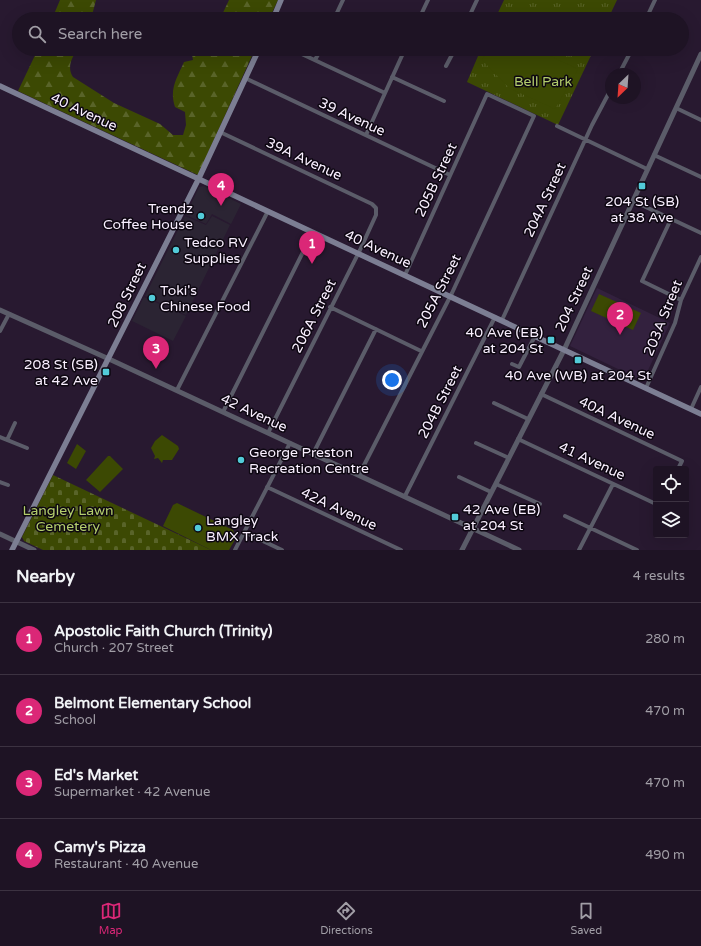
<!DOCTYPE html>
<meta charset="utf-8">
<style>
:root{--surface:#1e1324;--page:#261c2c;--text:#f1f3f6;--muted:#a19ea6;--line:#3c3241;--accent:#db2777}
body{margin:0;font-family:"Varela Round",sans-serif;background:var(--page);color:var(--text)}
.controls{position:absolute;right:12px;bottom:12px;display:grid;overflow:hidden;border-radius:4px;box-shadow:0 4px 16px #0002}
.controls button{width:36px;height:36px;display:grid;place-items:center;padding:0;border:0;border-bottom:1px solid var(--line);background:var(--surface);color:var(--text);font:20px sans-serif}
.compass{position:absolute;left:605px;top:68px;width:36px;height:36px;border-radius:50%;background:var(--surface);box-shadow:0 4px 16px #0002;rotate:205deg}
.you{position:absolute;left:392px;top:380px;width:14px;height:14px;margin:-10px;border:3px solid #fff;border-radius:50%;background:#1a73e8;box-shadow:0 0 0 6px #1a73e833}
.badge{display:grid;place-items:center;width:26px;height:26px;border-radius:50%;background:var(--accent);color:#fff;font-size:13px;font-weight:700}
.pin{position:absolute;translate:-50% -33px;filter:drop-shadow(0 1px 2px #0008)}
.pin::after{content:'';position:absolute;top:21px;width:14px;height:12px;background:inherit;clip-path:polygon(0 0,100% 0,50% 100%)}
.list{margin:0;padding:0;list-style:none}
h2{display:flex;justify-content:space-between;align-items:center;height:52px;margin:0;padding:0 16px;font-size:17px}
h2 small{font-size:13px;font-weight:400;color:var(--muted)}
.list li{display:grid;grid-template-columns:26px 1fr auto;gap:12px;align-items:center;box-sizing:border-box;height:72px;padding:0 16px;border-top:1px solid var(--line)}
.list b{display:block;font-size:15px;white-space:nowrap}
.list p{margin:0;font-size:13px;white-space:nowrap;color:var(--muted)}
.list em{font-size:13px;font-style:normal;color:var(--muted)}
.icon{flex:none;width:22px;height:22px;fill:none;stroke:currentColor;stroke-width:2;stroke-linecap:round;stroke-linejoin:round}
.map{position:relative;flex:none;width:701px;height:550px;overflow:hidden}
.search{position:absolute;background:var(--surface);box-shadow:0 4px 16px #0002;left:12px;right:12px;top:12px;height:44px;display:flex;align-items:center;gap:10px;box-sizing:border-box;padding:0 14px;border-radius:22px;color:var(--muted);font-size:15px}
.sheet{height:340px;background:var(--surface)}
nav{display:flex;justify-content:space-around;align-items:center;box-sizing:border-box;height:56px;border-top:1px solid var(--line);background:var(--surface);font-size:11px;color:var(--muted)}
nav a{display:grid;justify-items:center;gap:2px}
nav .on{color:var(--accent)}
.map>svg:first-child{display:block}
.commercial{fill:#2b2433}
.built{fill:#33213e}
.grass{fill:url(#grass-tufts)}
.forest{fill:url(#forest-firs)}
.cemetery{fill:url(#cemetery-stones)}
.pitch{fill:#3c4903}
.lines{fill:none;stroke-linecap:round;stroke-linejoin:round}
.minor{stroke:#5b5c69;stroke-width:4}
.tertiary{stroke:#5b5c69;stroke-width:5}
.secondary{stroke:#7c7e93;stroke-width:5.5}
.poi-dot{fill:#52cbd8;stroke:#0d0711;stroke-width:1.5}
.labels{text-anchor:middle;dominant-baseline:central;stroke-width:3;stroke-linejoin:round;paint-order:stroke}
.park-label{font-size:14px;fill:#b3cd6c;stroke:#0d0711}
.street-label{font-size:14px;fill:#f9efff;stroke:#0d0711}
.poi-label{font-size:14px;fill:#f9efff;stroke:#0d0711;text-anchor:start}
</style>
<div class="map">
<svg width="701" height="550" viewBox="0 0 701 550">
<defs>
<pattern id="grass-tufts" width="24" height="20" patternUnits="userSpaceOnUse"><rect width="24" height="20" fill="#3c4903"/><path d="M3 7l-1-3M5 7V3M7 7l1-3M15 17l-1-3M17 17v-4M19 17l1-3" fill="none" stroke="#596429"/></pattern>
<pattern id="forest-firs" width="22" height="20" patternUnits="userSpaceOnUse"><rect width="22" height="20" fill="#3c4903"/><path d="M5 1l3.5 6h-7zM16 11l3.5 6h-7z" fill="#596429"/></pattern>
<pattern id="cemetery-stones" width="16" height="16" patternUnits="userSpaceOnUse"><rect width="16" height="16" fill="#3c4903"/><path d="M2 7V4a2 2 0 0 1 4 0v3zM10 15v-3a2 2 0 0 1 4 0v3z" fill="#596429"/></pattern>
</defs>
<rect width="100%" height="100%" fill="#281930"/>
<path class="commercial" d="M 204,186 L 241,204 L 231,224 L 212,214 L 206,224 L 186,215 L 199,187 Z
M 185,216 L 206,225 L 212,216 L 230,225 L 186,315 L 145,296 Z
M 144,297 L 186,316 L 173,341 L 132,321 Z"/>
<path class="built" d="M 597,288 L 670,323 L 643,381 L 570,346 Z"/>
<path class="grass" d="M 504,0 L 617,0 L 608,19 L 495,19 Z
M 481,49 L 594,49 L 558,125 L 467,82 Z"/>
<path class="forest" d="M 60,0 L 96,0 L 91,19 L 52,19 Z
M 229,0 L 278,0 L 269,19 L 220,19 Z
M 38,49 L 78,49 C 71,58 67,68 73,77 L 114,103 L 160,124 L 173,135 L 183,135 L 186,125 L 185,112 L 175,107 C 169,89 177,78 184,62 L 193,60 L 191,49 L 255,49 L 198,175 L 18,91 Z"/>
<path class="cemetery" d="M 53,475 L 211,550 L 43,550 L 24,541 L 22,537 Z"/>
<path class="pitch" d="M 488,49 L 535,49 L 578,69 L 555,109 L 509,88 L 482,60 Z
M 599,294 L 641,313 L 633,330 L 591,311 Z
M 162,435 L 178,446 L 179,449 L 172,460 L 163,460 L 162,463 L 158,458 L 154,459 L 155,456 L 151,448 L 155,441 Z
M 77,444 L 86,451 L 76,469 L 67,463 Z
M 108,456 L 110,456 L 123,469 L 100,492 L 86,480 Z
M 177,503 L 233,530 L 236,538 L 229,550 L 211,550 L 163,526 L 173,505 Z"/>
<g class="lines">
<path class="minor" d="M 334,19 L 343,0
M 419,19 L 428,0
M 468,19 L 477,0
M 646,19 L 655,0
M 291,49 L 385,93
M 315,60 L 321,49
M 446,66 L 455,49
M 619,74 L 632,49
M 392,77 L 444,101
M 245,78 L 450,175
M 676,108 L 701,120
M 557,126 L 647,169
M 220,132 L 372,204 L 376,208 L 376,215 L 360,250 L 268,433
M 366,135 L 405,49
M 654,155 L 701,177
M 633,201 L 701,233
M 671,219 L 642,281 L 681,300
M 330,307 L 421,351
M 502,320 L 592,125 L 611,89
M 0,331 L 9,314
M 512,364 L 519,367 L 535,336
M 646,388 L 675,323 L 681,300 L 701,257
M 177,390 L 268,211
M 541,394 L 682,461 L 678,469
M 494,403 L 528,419
M 691,409 L 701,387
M 223,412 L 313,232
M 0,437 L 27,448
M 518,439 L 656,504
M 7,440 L 15,423
M 476,443 L 509,458
M 313,454 L 376,329
M 359,475 L 452,293 L 534,116 L 487,94 L 405,275
M 459,477 L 491,492
M 0,482 L 8,485
M 496,484 L 540,504
M 267,487 L 401,550
M 405,496 L 495,317
M 565,516 L 637,550
M 244,532 L 282,550
M 235,550 L 290,443
M 579,550 L 613,484"/>
<path class="tertiary" d="M 0,310 L 109,359 L 519,550
M 0,534 L 34,550
M 462,550 L 564,350 L 701,54"/>
<path class="secondary" d="M 273,19 L 281,0
M 0,86 L 701,414
M 12,550 L 199,178 L 259,49"/>
</g>
<g class="poi-dot">
<rect x="638" y="182" width="8" height="8" rx="2"/>
<circle cx="201" cy="216" r="4"/>
<circle cx="176" cy="250" r="4"/>
<circle cx="152" cy="298" r="4"/>
<rect x="547" y="336" width="8" height="8" rx="2"/>
<rect x="574" y="356" width="8" height="8" rx="2"/>
<rect x="102" y="368" width="8" height="8" rx="2"/>
<circle cx="241" cy="460" r="4"/>
<rect x="451" y="513" width="8" height="8" rx="2"/>
<circle cx="198" cy="528" r="4"/>
</g>
<g class="labels">
<g class="park-label">
<text x="543" y="81">Bell Park</text>
<text x="68" y="510">Langley Lawn<tspan x="68" dy="16">Cemetery</tspan></text>
</g>
<g class="street-label">
<text transform="translate(84 112) rotate(25)">40 Avenue</text>
<text transform="translate(352 117) rotate(25)">39 Avenue</text>
<text transform="translate(304 159) rotate(25)">39A Avenue</text>
<text transform="translate(436 180) rotate(-65)">205B Street</text>
<text transform="translate(545 200) rotate(-65)">204A Street</text>
<text transform="translate(378 249) rotate(25)">40 Avenue</text>
<text transform="translate(439 291) rotate(-63)">205A Street</text>
<text transform="translate(127 295) rotate(-64)">208 Street</text>
<text transform="translate(574 299) rotate(-65)">204 Street</text>
<text transform="translate(314 316) rotate(-63)">206A Street</text>
<text transform="translate(663 318) rotate(-68)">203A Street</text>
<text transform="translate(440 402) rotate(-63)">204B Street</text>
<text transform="translate(254 413) rotate(25)">42 Avenue</text>
<text transform="translate(617 418) rotate(25)">40A Avenue</text>
<text transform="translate(592 461) rotate(25)">41 Avenue</text>
<text transform="translate(339 509) rotate(25)">42A Avenue</text>
</g>
<g class="poi-label">
<text x="642" y="201" text-anchor="middle">204 St (SB)<tspan x="642" dy="16">at 38 Ave</tspan></text>
<text x="193" y="208" text-anchor="end">Trendz<tspan x="193" dy="16">Coffee House</tspan></text>
<text x="184" y="242">Tedco RV<tspan x="184" dy="16">Supplies</tspan></text>
<text x="160" y="290">Toki's<tspan x="160" dy="16">Chinese Food</tspan></text>
<text x="543" y="332" text-anchor="end">40 Ave (EB)<tspan x="543" dy="16">at 204 St</tspan></text>
<text x="98" y="364" text-anchor="end">208 St (SB)<tspan x="98" dy="16">at 42 Ave</tspan></text>
<text x="578" y="375" text-anchor="middle">40 Ave (WB) at 204 St</text>
<text x="249" y="452">George Preston<tspan x="249" dy="16">Recreation Centre</tspan></text>
<text x="463" y="509">42 Ave (EB)<tspan x="463" dy="16">at 204 St</tspan></text>
<text x="206" y="520">Langley<tspan x="206" dy="16">BMX Track</tspan></text>
</g>
</g>
</svg>
<div class="controls">
<button><svg class="icon" aria-label="locate" viewBox="0 0 24 24"><circle cx="12" cy="12" r="6"/><path d="M12 2v4M12 18v4M2 12h4M18 12h4"/></svg></button>
<button><svg class="icon" aria-label="layers" viewBox="0 0 24 24"><path d="M12 4l9 5-9 5-9-5zM3 14l9 5 9-5"/></svg></button>
</div>
<svg class="compass" viewBox="-18 -18 36 36"><path d="M0-13l5 13h-10z" fill="#e53935"/><path d="M0 13l5-13h-10z" fill="#a19ea6"/></svg>
<div class="you"></div>
<div class="pin badge" style="left:312px;top:264px">1</div>
<div class="pin badge" style="left:620px;top:335px">2</div>
<div class="pin badge" style="left:156px;top:369px">3</div>
<div class="pin badge" style="left:221px;top:206px">4</div>
<div class="search"><svg class="icon" aria-label="search" viewBox="0 0 24 24"><circle cx="10" cy="10" r="6"/><path d="M15 15l6 6"/></svg>Search here</div>
</div>
<section class="sheet">
<h2>Nearby<small>4 results</small></h2>
<ul class="list">
<li><span class="badge">1</span><div><b>Apostolic Faith Church (Trinity)</b><p>Church · 207 Street</p></div><em>280 m</em></li>
<li><span class="badge">2</span><div><b>Belmont Elementary School</b><p>School</p></div><em>470 m</em></li>
<li><span class="badge">3</span><div><b>Ed's Market</b><p>Supermarket · 42 Avenue</p></div><em>470 m</em></li>
<li><span class="badge">4</span><div><b>Camy's Pizza</b><p>Restaurant · 40 Avenue</p></div><em>490 m</em></li>
</ul>
</section>
<nav>
<a class="on"><svg class="icon" aria-label="map" viewBox="0 0 24 24"><path d="M3 6l6-2 6 2 6-2v14l-6 2-6-2-6 2zM9 4v14M15 6v14"/></svg>Map</a>
<a><svg class="icon" aria-label="directions" viewBox="0 0 24 24"><path d="M12 3l9 9-9 9-9-9zM9 14v-3h6M13 9l2 2-2 2"/></svg>Directions</a>
<a><svg class="icon" aria-label="saved" viewBox="0 0 24 24"><path d="M7 4h10v16l-5-4-5 4z"/></svg>Saved</a>
</nav>
